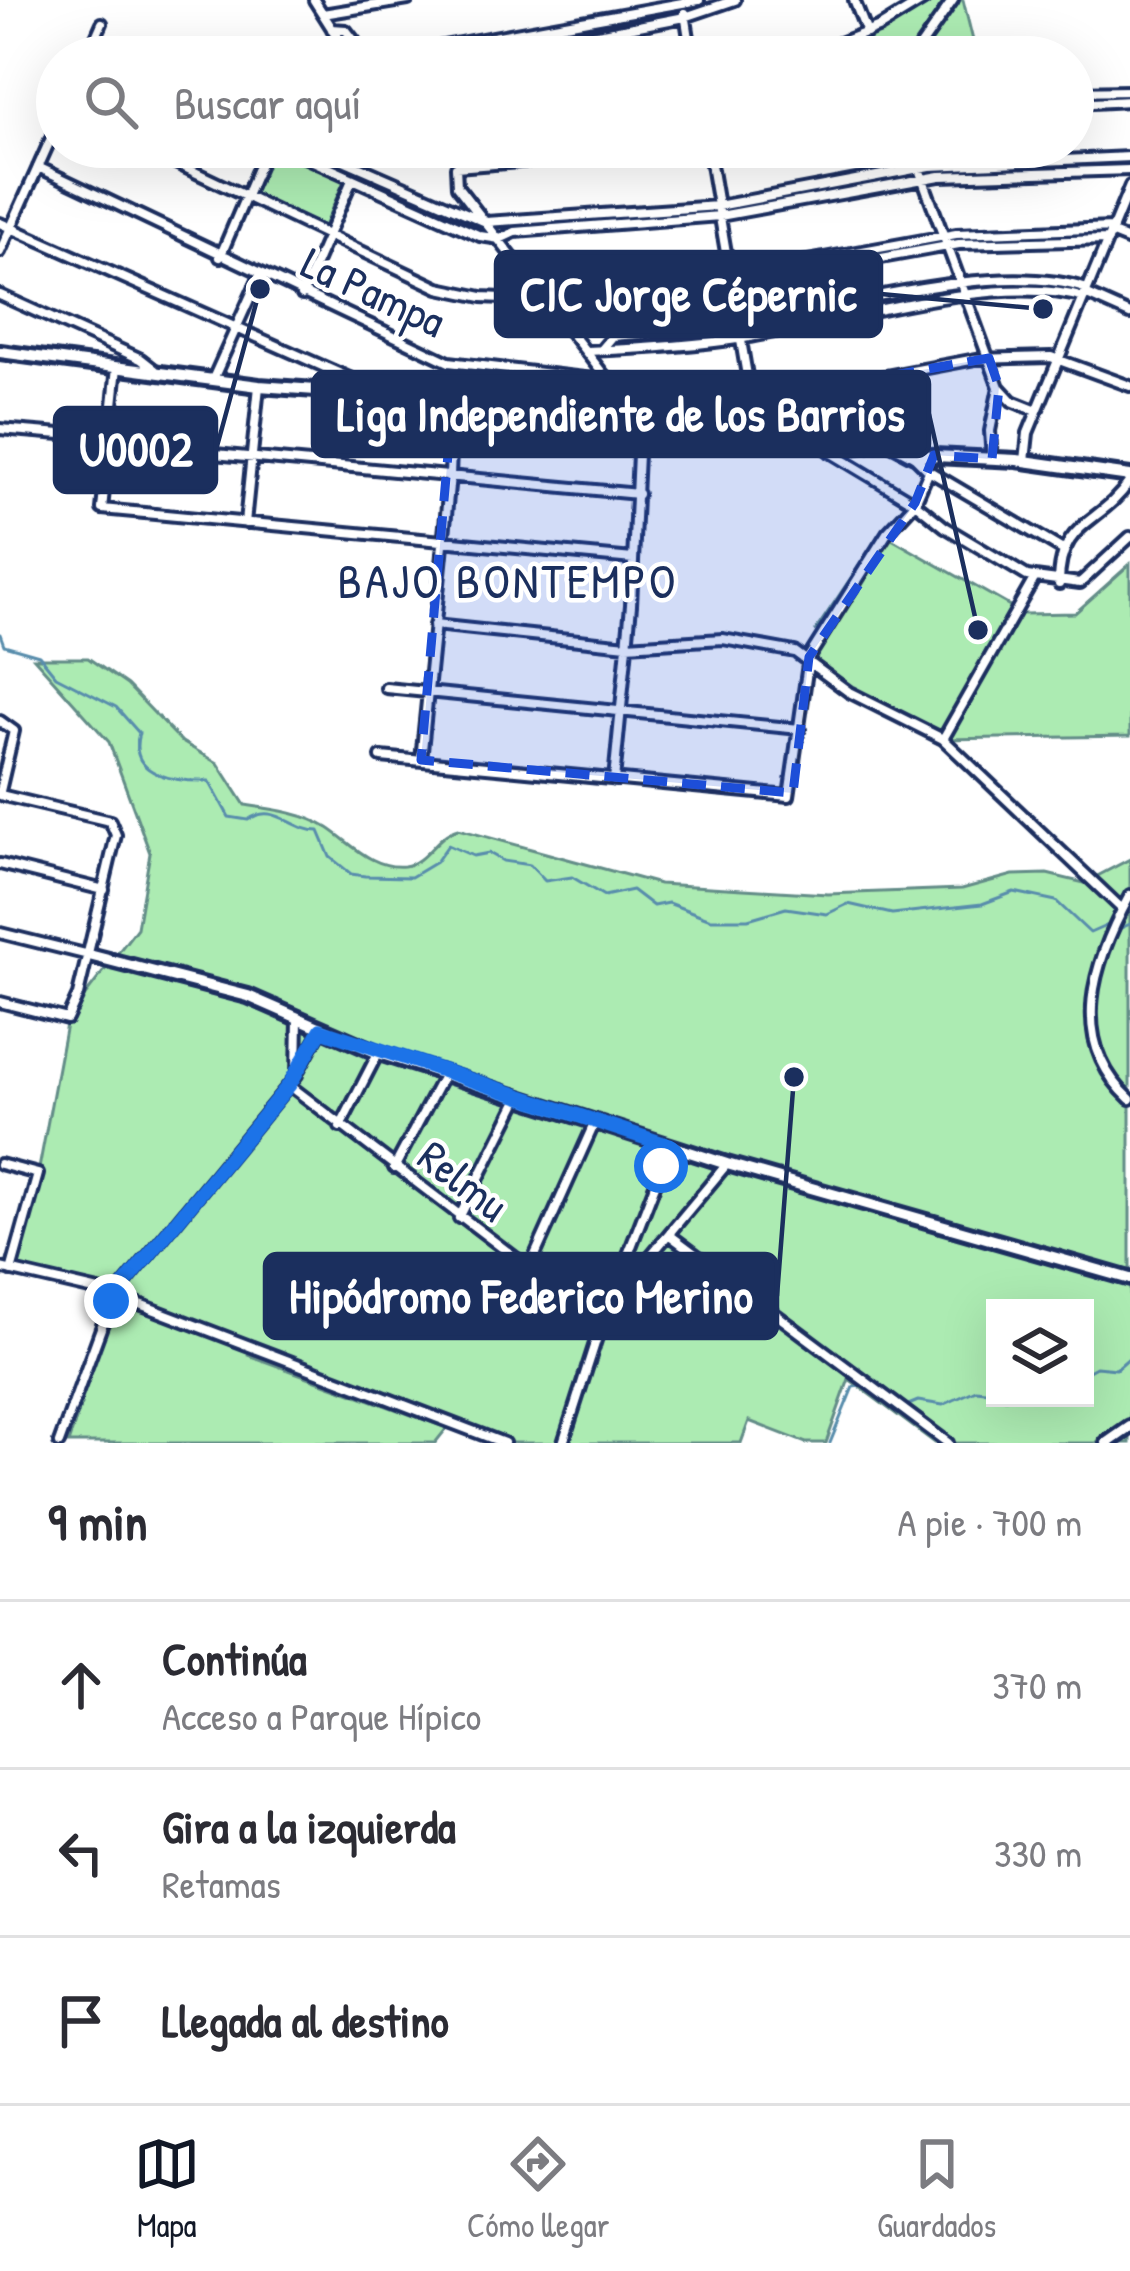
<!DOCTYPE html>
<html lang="es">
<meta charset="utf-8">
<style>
:root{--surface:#fff;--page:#f2f2f3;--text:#2b2b33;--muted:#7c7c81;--line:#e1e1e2;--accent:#111827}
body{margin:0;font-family:"Patrick Hand",sans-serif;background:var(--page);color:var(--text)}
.controls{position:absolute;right:36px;bottom:36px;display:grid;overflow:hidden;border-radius:0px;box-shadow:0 12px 48px #0002}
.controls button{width:108px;height:108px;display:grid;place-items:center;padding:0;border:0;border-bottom:3px solid var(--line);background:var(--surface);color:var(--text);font:60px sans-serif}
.stop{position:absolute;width:36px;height:36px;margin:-27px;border:9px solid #1a73e8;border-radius:50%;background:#fff}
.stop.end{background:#1a73e8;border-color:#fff;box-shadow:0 3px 12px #0008}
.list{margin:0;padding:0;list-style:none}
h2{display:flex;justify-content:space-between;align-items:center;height:156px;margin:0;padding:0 48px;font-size:51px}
h2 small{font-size:39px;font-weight:400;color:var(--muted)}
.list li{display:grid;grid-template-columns:78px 1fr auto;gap:36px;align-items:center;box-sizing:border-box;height:168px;padding:0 48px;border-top:3px solid var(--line)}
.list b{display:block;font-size:45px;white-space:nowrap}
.list p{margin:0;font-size:39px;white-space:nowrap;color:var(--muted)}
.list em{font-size:39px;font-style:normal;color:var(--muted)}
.icon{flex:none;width:66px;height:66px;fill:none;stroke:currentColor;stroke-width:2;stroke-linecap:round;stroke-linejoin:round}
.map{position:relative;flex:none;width:1130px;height:1443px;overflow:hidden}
.search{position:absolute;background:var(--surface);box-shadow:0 12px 48px #0002;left:36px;right:36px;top:36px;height:132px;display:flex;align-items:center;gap:30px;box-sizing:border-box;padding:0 42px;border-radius:66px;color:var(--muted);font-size:45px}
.sheet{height:660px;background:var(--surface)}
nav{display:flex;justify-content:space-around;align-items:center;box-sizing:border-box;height:168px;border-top:3px solid var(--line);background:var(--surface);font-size:33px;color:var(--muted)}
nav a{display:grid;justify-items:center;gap:6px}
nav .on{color:var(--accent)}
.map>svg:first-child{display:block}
.green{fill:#acebb2;stroke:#648d88;stroke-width:3;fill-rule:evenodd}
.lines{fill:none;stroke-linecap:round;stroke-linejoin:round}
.stream{stroke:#588dac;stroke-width:3}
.street-casing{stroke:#1b2f5e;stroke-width:16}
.secondary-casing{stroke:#1b2f5e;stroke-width:20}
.street{stroke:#fff;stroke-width:8}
.secondary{stroke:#fff;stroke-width:10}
.route{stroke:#1a73e8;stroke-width:15}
.marked{fill:#1d4ed8;fill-opacity:0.2;stroke:#1d4ed8;stroke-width:9;stroke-dasharray:24 15;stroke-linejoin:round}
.labels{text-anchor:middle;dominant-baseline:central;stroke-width:9;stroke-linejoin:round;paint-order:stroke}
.street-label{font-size:45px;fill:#1b2f5e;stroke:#fff}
.neighbourhood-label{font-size:48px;letter-spacing:3px;fill:#1b2f5e;stroke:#fff}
.leader{fill:none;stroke:#1b2f5e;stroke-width:4.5}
.callout-dot{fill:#1b2f5e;stroke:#fff;stroke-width:4.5}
.callout{fill:#1b2f5e;stroke:#1b2f5e;stroke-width:4.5}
.callout-label{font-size:48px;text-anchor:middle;font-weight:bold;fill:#fff}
</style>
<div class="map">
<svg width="1130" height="1443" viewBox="0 0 1130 1443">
<rect width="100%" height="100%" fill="#fff"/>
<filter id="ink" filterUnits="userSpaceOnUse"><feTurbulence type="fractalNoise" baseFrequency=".00833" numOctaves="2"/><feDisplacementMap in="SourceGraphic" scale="24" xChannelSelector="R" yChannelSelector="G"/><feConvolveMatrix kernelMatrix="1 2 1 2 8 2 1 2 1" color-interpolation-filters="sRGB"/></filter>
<g filter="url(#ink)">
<path class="green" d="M 935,0 L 963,0 L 977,57 L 812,57 L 849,46 Z
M 273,149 L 344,181 L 324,226 L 252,194 Z
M 881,533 L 1024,614 L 1075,613 L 1130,564 L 1130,736 L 943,739 L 831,681 L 809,657 L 822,635 L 816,630 Z
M 34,658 L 88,658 L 127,685 L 182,742 L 218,763 L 245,805 C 272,809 304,813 328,828 C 351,843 372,869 404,866 C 427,863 435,835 458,829 L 659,884 L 828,894 L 962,889 L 1013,875 L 1047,874 L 1084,883 L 1130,859 L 1130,1443 L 935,1443 L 849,1379 L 826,1443 L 806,1443 L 749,1421 L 741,1443 L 504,1443 L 251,1346 L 248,1355 L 447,1428 L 435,1443 L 68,1443 L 81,1405 L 74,1402 L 115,1296 L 11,1271 L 38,1174 L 67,1019 L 137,928 L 150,853 L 109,742 ZM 995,1308 L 1085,1308 L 1085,1398 L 995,1398 Z"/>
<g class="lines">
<path class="stream" d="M 0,634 L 4,645 L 39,655 L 56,676 L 116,707 L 139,733 C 126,777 178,782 209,781 L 229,817 L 248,820 C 274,801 292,831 319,831 L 330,857 L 351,874 L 365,876 L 411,877 L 436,862 L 448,845 L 473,856 L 489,853 L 503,861 L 530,865 L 545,881 L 572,877 L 604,896 L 632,890 L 653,906 L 668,903 L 711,919 L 748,919 L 786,908 L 827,914 L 848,904 L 892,914 L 982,904 L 1014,892 L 1056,901 L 1090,933 L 1108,925
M 1119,929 L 1130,924
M 1085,1373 L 1096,1367 L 1116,1369 L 1130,1357
M 906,1406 L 918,1401 L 943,1405 L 976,1390 L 995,1392
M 830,1443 L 853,1387 L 867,1385"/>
<g class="street-casing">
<path id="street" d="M 314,0 L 350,57
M 854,0 L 867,33
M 685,13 L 692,57
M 323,14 L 408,0
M 332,29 L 346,30 L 367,57
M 93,45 L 118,57
M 87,57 L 102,23
M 382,57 L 699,0
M 479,57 L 685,17 L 735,0
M 804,57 L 880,27 L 924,0
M 913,57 L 953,0
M 1073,92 L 1130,91
M 1073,104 L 1130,101
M 142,147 L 439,288 L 482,297 L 544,300 L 710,289 L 959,244 L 1108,240
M 282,147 L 480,236 L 500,239 L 515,232 L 720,216 L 940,176 L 1130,170
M 314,147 L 486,222 L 718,206 L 930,166 L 1130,157
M 423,147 L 424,149
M 550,147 L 552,160
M 708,147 L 751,399
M 911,147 L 999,387 L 990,431 L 992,459
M 38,167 L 449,362 L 593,379
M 0,223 L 354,380 L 362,393
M 1110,233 L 1130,241
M 0,252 L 57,125
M 220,257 L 267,147
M 536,288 L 730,275 L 956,234 L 1113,228
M 1085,294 L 1130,314
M 0,295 L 141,359 L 155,370
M 302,295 L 352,180
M 602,349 L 613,336 C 656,332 700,331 742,324 C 836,308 998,258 1087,289
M 586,351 C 638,349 693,346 744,338 C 836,323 996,271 1084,298
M 117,367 L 102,509 L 633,559
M 213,379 L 260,275
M 607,379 L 457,186 L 456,167 L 711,147
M 608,380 L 641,389 L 762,399 L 976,359 L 1051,357 L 1130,386
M 1000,388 L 1012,401 L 1037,411
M 327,393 L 642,424
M 783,395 L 810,435 L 830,452 L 915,503 L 945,527 L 1027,576 L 1080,583 L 1130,537
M 0,429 L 110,438
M 109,444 L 638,494
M 830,452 L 889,443
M 914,456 L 929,471 L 1061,549
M 1025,461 L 1028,433 L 1130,186
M 245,523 L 259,386
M 1059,584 C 1059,520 1100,526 1130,481
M 434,625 L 627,645 L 723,639 L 795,652 L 849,692 L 943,739 L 1122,909
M 386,688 L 800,729
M 0,721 L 14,731 L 0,791
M 943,739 L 1034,579
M 381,757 L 789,796 L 809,657 L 887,533 L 915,503 L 929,471
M 421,760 L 450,476 L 453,398
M 614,780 L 631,605 L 641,389
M 0,795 L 110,821 L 116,835 L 78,995 L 67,1019 L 0,1002
M 0,864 L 104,890
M 1130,895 C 1094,961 1066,1040 1130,1099
M 0,933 L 89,955
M 298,1071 L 321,1030
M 289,1085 L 601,1323
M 340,1127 L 378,1053
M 0,1164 L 38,1174 L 11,1271
M 394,1168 L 444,1074
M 459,1218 L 519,1098
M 671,1236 L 948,1443
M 0,1268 L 116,1295 L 504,1443
M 528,1271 L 595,1122
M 610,1301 L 670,1146
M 59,1443 L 111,1301 L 297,1075 L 298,1018
M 563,1443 L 606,1309 L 727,1164"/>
</g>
<g class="secondary-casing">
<path id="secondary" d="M 0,352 L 259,386 L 487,402 L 608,380
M 797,393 L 914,455 L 1017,460 L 1130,476
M 89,955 L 248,996 L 376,1052 L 727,1164 L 1130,1279
M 1107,1443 L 1130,1427"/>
</g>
<use href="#street" class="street"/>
<use href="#secondary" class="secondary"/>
</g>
</g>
<g class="lines" filter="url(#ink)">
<path class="route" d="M 111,1301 L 289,1085 L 321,1030 L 670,1146 L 661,1166"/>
</g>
<path class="marked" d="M 989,358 L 999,387 L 992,459 L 934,455 L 915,503 L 809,657 L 793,793 L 421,760 L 453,398 L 502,402 L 608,380 L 783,395 Z"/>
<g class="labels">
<g class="street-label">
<text transform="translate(374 291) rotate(25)">La Pampa</text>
<text transform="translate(464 1180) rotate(38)">Relmu</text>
</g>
<g class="neighbourhood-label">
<text x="508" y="580">BAJO BONTEMPO</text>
</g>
</g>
<path class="leader" d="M1043 309L881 294M978 630L929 414M260 289L216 450M794 1077L777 1296"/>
<g class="callout-dot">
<circle cx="1043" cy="309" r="12"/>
<circle cx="978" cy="630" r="12"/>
<circle cx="260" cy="289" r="12"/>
<circle cx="794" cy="1077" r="12"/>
</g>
<g class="callout">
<rect x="496" y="252" width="385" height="84" rx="12"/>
<rect x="313" y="372" width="616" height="84" rx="12"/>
<rect x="55" y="408" width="161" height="84" rx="12"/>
<rect x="265" y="1254" width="512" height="84" rx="12"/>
</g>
<g class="callout-label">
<text x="688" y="311">CIC Jorge Cépernic</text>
<text x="621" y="431">Liga Independiente de los Barrios</text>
<text x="136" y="466">U0002</text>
<text x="521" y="1313">Hipódromo Federico Merino</text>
</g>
</svg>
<div class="controls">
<button><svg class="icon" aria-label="layers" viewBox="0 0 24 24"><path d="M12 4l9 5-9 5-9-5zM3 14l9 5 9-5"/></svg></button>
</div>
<div class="stop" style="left:661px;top:1166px"></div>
<div class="stop end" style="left:111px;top:1301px"></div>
<div class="search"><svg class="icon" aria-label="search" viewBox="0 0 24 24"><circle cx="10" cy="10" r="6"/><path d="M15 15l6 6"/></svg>Buscar aquí</div>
</div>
<section class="sheet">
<h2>9 min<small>A pie · 700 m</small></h2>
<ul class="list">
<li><svg class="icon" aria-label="ahead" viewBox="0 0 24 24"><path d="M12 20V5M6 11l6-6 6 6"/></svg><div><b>Continúa</b><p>Acceso a Parque Hípico</p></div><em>370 m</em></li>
<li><svg class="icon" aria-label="left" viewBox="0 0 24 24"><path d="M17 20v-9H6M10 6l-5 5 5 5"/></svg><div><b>Gira a la izquierda</b><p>Retamas</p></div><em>330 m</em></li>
<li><svg class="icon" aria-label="arrive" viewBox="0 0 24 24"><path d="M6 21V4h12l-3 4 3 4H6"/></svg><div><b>Llegada al destino</b></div></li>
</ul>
</section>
<nav>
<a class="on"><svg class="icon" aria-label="map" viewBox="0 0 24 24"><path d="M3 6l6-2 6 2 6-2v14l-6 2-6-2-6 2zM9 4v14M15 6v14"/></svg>Mapa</a>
<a><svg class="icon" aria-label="directions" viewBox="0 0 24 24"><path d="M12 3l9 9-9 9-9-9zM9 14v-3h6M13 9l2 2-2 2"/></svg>Cómo llegar</a>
<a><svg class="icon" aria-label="saved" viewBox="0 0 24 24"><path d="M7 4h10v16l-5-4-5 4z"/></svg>Guardados</a>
</nav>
